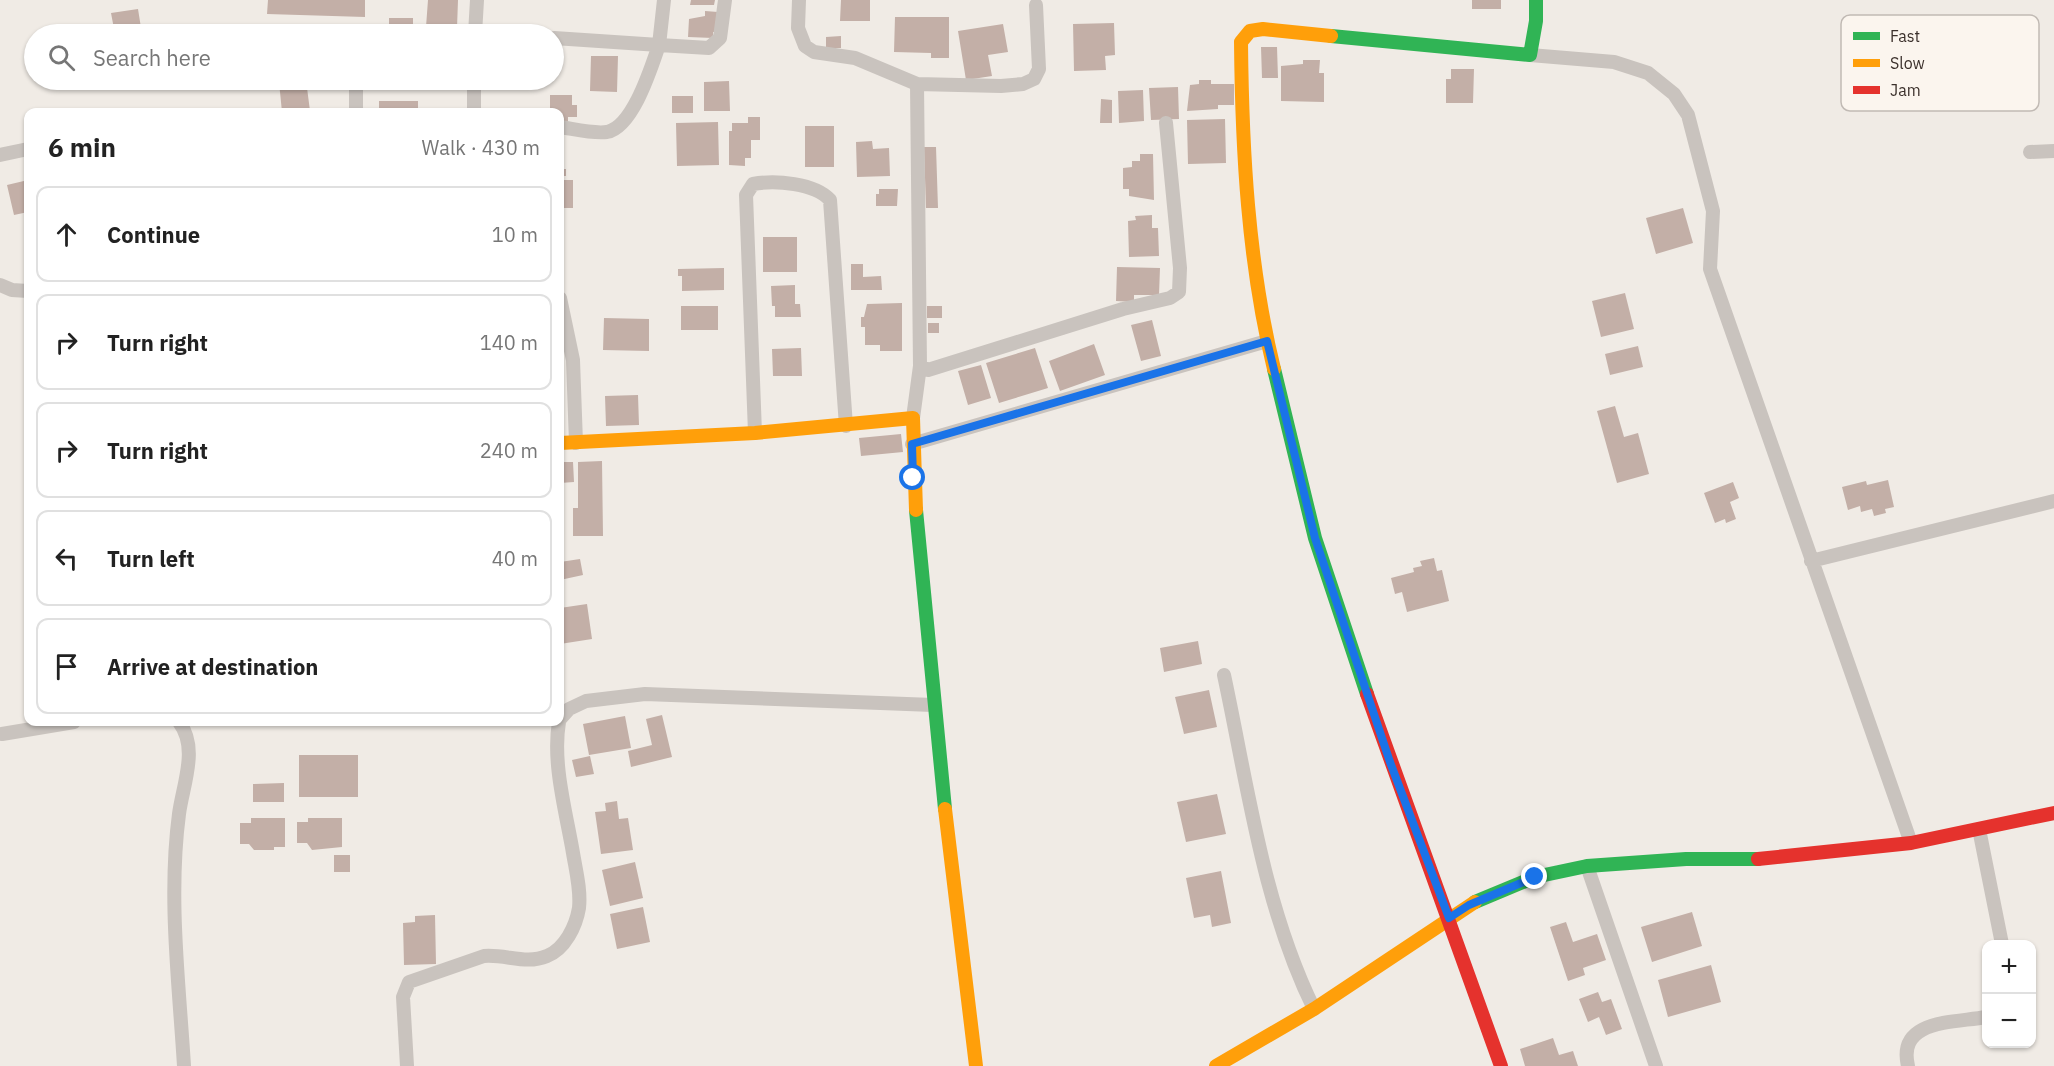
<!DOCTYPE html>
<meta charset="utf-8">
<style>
:root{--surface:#fff;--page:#f2f2f2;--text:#222;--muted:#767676;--line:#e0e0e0}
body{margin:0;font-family:"IBM Plex Sans",sans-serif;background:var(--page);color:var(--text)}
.controls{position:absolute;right:18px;bottom:18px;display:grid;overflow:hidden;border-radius:12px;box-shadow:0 2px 4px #0004}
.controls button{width:54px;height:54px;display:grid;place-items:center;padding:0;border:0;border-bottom:2px solid var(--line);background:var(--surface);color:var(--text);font:30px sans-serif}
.stop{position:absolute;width:18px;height:18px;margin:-14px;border:4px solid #1a73e8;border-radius:50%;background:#fff}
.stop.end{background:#1a73e8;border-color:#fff;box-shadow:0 2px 6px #0008}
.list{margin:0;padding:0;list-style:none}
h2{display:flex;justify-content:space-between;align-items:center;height:78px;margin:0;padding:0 24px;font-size:26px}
h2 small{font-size:20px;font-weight:400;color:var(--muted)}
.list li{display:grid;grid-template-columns:39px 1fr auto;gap:18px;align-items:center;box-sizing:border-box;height:96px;margin:0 12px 12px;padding:0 12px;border:2px solid var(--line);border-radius:12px}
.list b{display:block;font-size:22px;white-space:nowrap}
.list em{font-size:20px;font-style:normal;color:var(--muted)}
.icon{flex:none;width:33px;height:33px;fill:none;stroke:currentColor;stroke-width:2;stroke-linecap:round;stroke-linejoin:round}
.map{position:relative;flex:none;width:2054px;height:1066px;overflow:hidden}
.search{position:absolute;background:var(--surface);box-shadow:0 2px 4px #0004;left:24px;top:24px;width:540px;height:66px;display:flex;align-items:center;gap:15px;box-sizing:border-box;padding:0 21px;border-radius:33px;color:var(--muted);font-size:22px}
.panel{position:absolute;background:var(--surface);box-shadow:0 2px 4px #0004;left:24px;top:108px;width:540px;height:618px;border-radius:12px}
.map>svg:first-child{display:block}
.building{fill:#c3afa7}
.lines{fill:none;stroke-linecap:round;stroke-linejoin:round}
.street{stroke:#c9c3be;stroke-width:14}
.fast{stroke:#30b455;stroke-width:14}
.slow{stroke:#ff9f0a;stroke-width:14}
.jam{stroke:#e5322d;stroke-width:14}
.route{stroke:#1a73e8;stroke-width:8}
.key{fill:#fbf5ee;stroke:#c1bab4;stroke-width:1.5}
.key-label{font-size:16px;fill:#3b302b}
</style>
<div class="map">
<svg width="2054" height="1066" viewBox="0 0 2054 1066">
<rect width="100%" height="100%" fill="#f0ebe5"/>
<path class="building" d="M 268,0 L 365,0 L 365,17 L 267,14 Z
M 428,0 L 458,0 L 457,28 L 426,27 Z
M 691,0 L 715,0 L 714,5 L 690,5 Z
M 841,0 L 870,0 L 870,21 L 840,21 Z
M 1472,0 L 1501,0 L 1501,9 L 1472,9 Z
M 138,9 L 142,34 L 115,34 L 111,13 Z
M 705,11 L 718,12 L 717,32 L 713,32 L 713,38 L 688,37 L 689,19 L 705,16 Z
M 895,17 L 949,17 L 949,58 L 931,58 L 931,53 L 894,52 Z
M 389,18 L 413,18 L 413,34 L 394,34 L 394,29 L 389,29 Z
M 1114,23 L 1115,55 L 1105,56 L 1106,70 L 1074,71 L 1073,24 Z
M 1003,24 L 1008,52 L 988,55 L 992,76 L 966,80 L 958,31 Z
M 841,36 L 841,48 L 826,48 L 826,37 Z
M 1261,47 L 1277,47 L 1278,78 L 1262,78 Z
M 591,56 L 618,56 L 617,92 L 590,91 Z
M 1303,60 L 1320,60 L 1319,73 L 1324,73 L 1324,102 L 1281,101 L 1281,66 L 1303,64 Z
M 1451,69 L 1474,69 L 1473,103 L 1446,103 L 1446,79 L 1451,79 Z
M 116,80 L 144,80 L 145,81 L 117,85 Z
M 306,80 L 310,111 L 282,112 L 279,82 Z
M 1199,80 L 1211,80 L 1211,84 L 1234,84 L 1234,105 L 1218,105 L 1218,109 L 1187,111 L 1190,85 L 1199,84 Z
M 729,81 L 730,111 L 704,111 L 704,82 Z
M 1178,87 L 1179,119 L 1151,120 L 1149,88 Z
M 1143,90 L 1144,121 L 1119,123 L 1118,91 Z
M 550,95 L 572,95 L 572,105 L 577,105 L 577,117 L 568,117 L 568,121 L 560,121 L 560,112 L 553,112 L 553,108 L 550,108 Z
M 672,96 L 693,96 L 693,113 L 672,113 Z
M 1101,99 L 1112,100 L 1112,123 L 1100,123 Z
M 379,101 L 418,101 L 418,112 L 379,112 Z
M 748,117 L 760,117 L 760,140 L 751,140 L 751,158 L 745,158 L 745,166 L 729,165 L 729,131 L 732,131 L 732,123 L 748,123 Z
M 1225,119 L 1226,163 L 1188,164 L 1187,120 Z
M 718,122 L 719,165 L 677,166 L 676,123 Z
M 805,126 L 834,126 L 834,167 L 805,167 Z
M 872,141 L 873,149 L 889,148 L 890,176 L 857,177 L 856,142 Z
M 924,147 L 936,147 L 938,208 L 926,208 Z
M 1140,154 L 1153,154 L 1154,200 L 1129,196 L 1129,189 L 1123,189 L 1123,168 L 1132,167 L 1132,161 L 1140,161 Z
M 560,169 L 566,169 L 566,176 L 563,176 L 563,180 L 573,180 L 573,208 L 560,208 Z
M 28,180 L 28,212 L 14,215 L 7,185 Z
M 879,189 L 898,189 L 897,206 L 876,206 L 876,194 L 879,194 Z
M 1683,208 L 1693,243 L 1656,254 L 1646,218 Z
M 1152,215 L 1152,228 L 1158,228 L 1159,256 L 1129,257 L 1128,221 L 1136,220 L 1135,216 Z
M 763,237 L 797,237 L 797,272 L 763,272 Z
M 851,264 L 863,264 L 863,277 L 881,276 L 882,290 L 851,290 Z
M 1117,267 L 1160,268 L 1159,295 L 1134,295 L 1134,302 L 1116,301 Z
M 724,268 L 724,290 L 682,291 L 682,276 L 678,276 L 678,269 Z
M 795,285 L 795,304 L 800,304 L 801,317 L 775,317 L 775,306 L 772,306 L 771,286 Z
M 1625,293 L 1634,329 L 1601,337 L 1592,301 Z
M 902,303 L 902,351 L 880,351 L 880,345 L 865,345 L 865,327 L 861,327 L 861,317 L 864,317 L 867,304 Z
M 681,306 L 718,306 L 718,330 L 681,330 Z
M 927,306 L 942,306 L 942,318 L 927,318 Z
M 604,318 L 649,319 L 649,351 L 603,350 Z
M 1152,320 L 1161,356 L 1141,361 L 1131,325 Z
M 928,323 L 939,323 L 939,333 L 928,333 Z
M 1094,344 L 1105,375 L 1060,391 L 1049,361 Z
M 1638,346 L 1643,367 L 1610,375 L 1605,354 Z
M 801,348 L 802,376 L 773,376 L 772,349 Z
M 1035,348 L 1048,388 L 999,403 L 986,363 Z
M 981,365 L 991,398 L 968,405 L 958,371 Z
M 638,395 L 639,425 L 606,426 L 605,396 Z
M 1615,406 L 1624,437 L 1638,433 L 1649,474 L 1617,483 L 1597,411 Z
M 901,434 L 903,452 L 861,456 L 859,438 Z
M 602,461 L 603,536 L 573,536 L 573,508 L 578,508 L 578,462 Z
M 560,462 L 573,462 L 574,482 L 560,483 Z
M 1888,480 L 1894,507 L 1885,509 L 1886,513 L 1874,516 L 1872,509 L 1861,512 L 1860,506 L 1848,510 L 1842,487 L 1866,481 L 1867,485 Z
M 1733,482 L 1739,498 L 1730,502 L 1736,519 L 1726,523 L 1725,519 L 1715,523 L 1704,493 Z
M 1434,558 L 1437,571 L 1442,570 L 1449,601 L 1407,612 L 1402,592 L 1395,594 L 1391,578 L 1414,572 L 1413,568 L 1422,566 L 1420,561 Z
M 580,559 L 583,575 L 560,580 L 560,562 Z
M 587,604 L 592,639 L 560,644 L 560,608 Z
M 1198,641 L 1202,664 L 1164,672 L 1160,648 Z
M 1209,690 L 1217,727 L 1184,734 L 1175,697 Z
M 662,715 L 672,757 L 631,767 L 628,751 L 652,745 L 646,719 Z
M 625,716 L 631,748 L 589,755 L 583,724 Z
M 299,755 L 358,755 L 358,797 L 299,797 Z
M 590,756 L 594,774 L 576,777 L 572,760 Z
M 284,783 L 284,802 L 253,802 L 253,784 Z
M 1217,794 L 1226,834 L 1186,842 L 1177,802 Z
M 617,801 L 619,819 L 628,818 L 633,850 L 601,854 L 595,812 L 606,811 L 605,803 Z
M 251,818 L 285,818 L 285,847 L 274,847 L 274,850 L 254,850 L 249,844 L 240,844 L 240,823 L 251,823 Z
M 308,818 L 342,818 L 342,847 L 312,850 L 307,843 L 297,843 L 297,822 L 308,822 Z
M 334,855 L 350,855 L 350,872 L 334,872 Z
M 635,862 L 643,898 L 610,906 L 602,870 Z
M 1221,871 L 1231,923 L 1212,927 L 1210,915 L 1194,918 L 1186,878 Z
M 643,907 L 650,942 L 617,949 L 610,914 Z
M 1692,912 L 1702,946 L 1652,962 L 1641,927 Z
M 435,915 L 436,964 L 404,965 L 403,923 L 415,922 L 415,916 Z
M 1566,922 L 1573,942 L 1597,934 L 1606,960 L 1583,968 L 1585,975 L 1568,981 L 1550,927 Z
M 1711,965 L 1721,1002 L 1668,1017 L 1658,980 Z
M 1598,992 L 1602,1002 L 1611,999 L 1622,1029 L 1606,1035 L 1599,1017 L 1588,1022 L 1579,999 Z
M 1553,1038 L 1559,1055 L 1573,1051 L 1578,1066 L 1525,1066 L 1520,1049 Z"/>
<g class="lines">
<path class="street" d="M 799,0 L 798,28 L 805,46 L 814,52 L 855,58 L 917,84 L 920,366 L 913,418
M 475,32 L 508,34
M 357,34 L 357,31
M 475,34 L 477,0
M 554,38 L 659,45 L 664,0
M 1530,55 L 1614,62 L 1648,73 L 1674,94 L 1688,115 L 1713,211 L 1710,269 L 1911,843
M 917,84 L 1001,86 L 1023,84 L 1034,79 L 1039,69 L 1036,5
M 356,112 L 356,80
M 474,112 L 474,80
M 560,127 C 574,129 593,134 607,132 C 633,127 651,68 659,45 L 709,48 L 720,38 L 725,0
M 2030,152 L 2054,151
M 0,155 L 28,149
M 0,285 L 12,290 L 28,291
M 560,298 L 573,360 L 576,443
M 920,366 L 928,370 L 1123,309 L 1170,298 L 1179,292 L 1180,268 L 1166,123
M 755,433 L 746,195 L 753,184 C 775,180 815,183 830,200 L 846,426
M 912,444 L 1267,341
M 1811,561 L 2054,501
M 1224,675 C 1248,787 1263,905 1314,1009
M 560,719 L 569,709 L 586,701 L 645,694 L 933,705
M 179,722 C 199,748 183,784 179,814 C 168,897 179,983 184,1066
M 2,734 L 74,722
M 1979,829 L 2002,944
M 1587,866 L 1656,1066
M 407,1066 L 403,997 L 409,982 L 484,956 C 506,954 526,965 547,956 C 565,949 576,926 579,908 C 581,890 576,871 573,853 C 566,812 552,763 559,722
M 1908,1066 C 1897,1019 1954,1023 1986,1017"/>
<path class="fast" d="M 1331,36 L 1530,55 L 1536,21 L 1536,0
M 1274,369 L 1315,538 L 1367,694
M 916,510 L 945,809
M 1475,902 L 1535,877 L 1587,866 L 1686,859 L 1758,859"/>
<path class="slow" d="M 1274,369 C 1248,263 1242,150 1241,42 L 1250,31 L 1263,29 L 1331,36
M 560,443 L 755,433 L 913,418 L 916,510
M 945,809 L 976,1066
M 1216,1066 L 1314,1009 L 1475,902"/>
<path class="jam" d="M 1367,694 L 1501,1066
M 1758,859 L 1911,843 L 2054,813"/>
</g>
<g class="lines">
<path class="route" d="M 913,478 L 912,444 L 1267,341 L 1315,538 L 1390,762 L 1449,918 L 1469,905 L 1535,877"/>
</g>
<rect x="1841" y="15" width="198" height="96" rx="9" class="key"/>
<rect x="1853" y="32" width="27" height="8" fill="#30b455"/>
<rect x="1853" y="59" width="27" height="8" fill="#ff9f0a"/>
<rect x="1853" y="86" width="27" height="8" fill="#e5322d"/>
<g class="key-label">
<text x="1890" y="42">Fast</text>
<text x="1890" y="69">Slow</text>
<text x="1890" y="96">Jam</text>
</g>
</svg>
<div class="controls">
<button>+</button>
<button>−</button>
</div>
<div class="stop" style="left:913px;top:478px"></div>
<div class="stop end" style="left:1535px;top:877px"></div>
<div class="search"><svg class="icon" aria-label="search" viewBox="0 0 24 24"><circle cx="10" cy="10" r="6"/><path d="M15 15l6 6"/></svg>Search here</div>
<section class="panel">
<h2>6 min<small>Walk · 430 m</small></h2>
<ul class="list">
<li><svg class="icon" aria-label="ahead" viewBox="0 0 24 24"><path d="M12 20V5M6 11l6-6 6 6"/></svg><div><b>Continue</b></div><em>10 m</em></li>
<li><svg class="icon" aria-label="right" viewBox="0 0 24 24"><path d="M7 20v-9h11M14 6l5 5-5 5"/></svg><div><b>Turn right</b></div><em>140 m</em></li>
<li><svg class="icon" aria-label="right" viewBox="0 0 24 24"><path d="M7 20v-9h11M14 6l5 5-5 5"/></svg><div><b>Turn right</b></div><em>240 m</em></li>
<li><svg class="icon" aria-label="left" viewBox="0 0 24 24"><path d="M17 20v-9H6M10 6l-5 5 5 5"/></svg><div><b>Turn left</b></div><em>40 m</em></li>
<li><svg class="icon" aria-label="arrive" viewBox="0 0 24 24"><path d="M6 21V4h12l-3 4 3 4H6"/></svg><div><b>Arrive at destination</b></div></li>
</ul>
</section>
</div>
